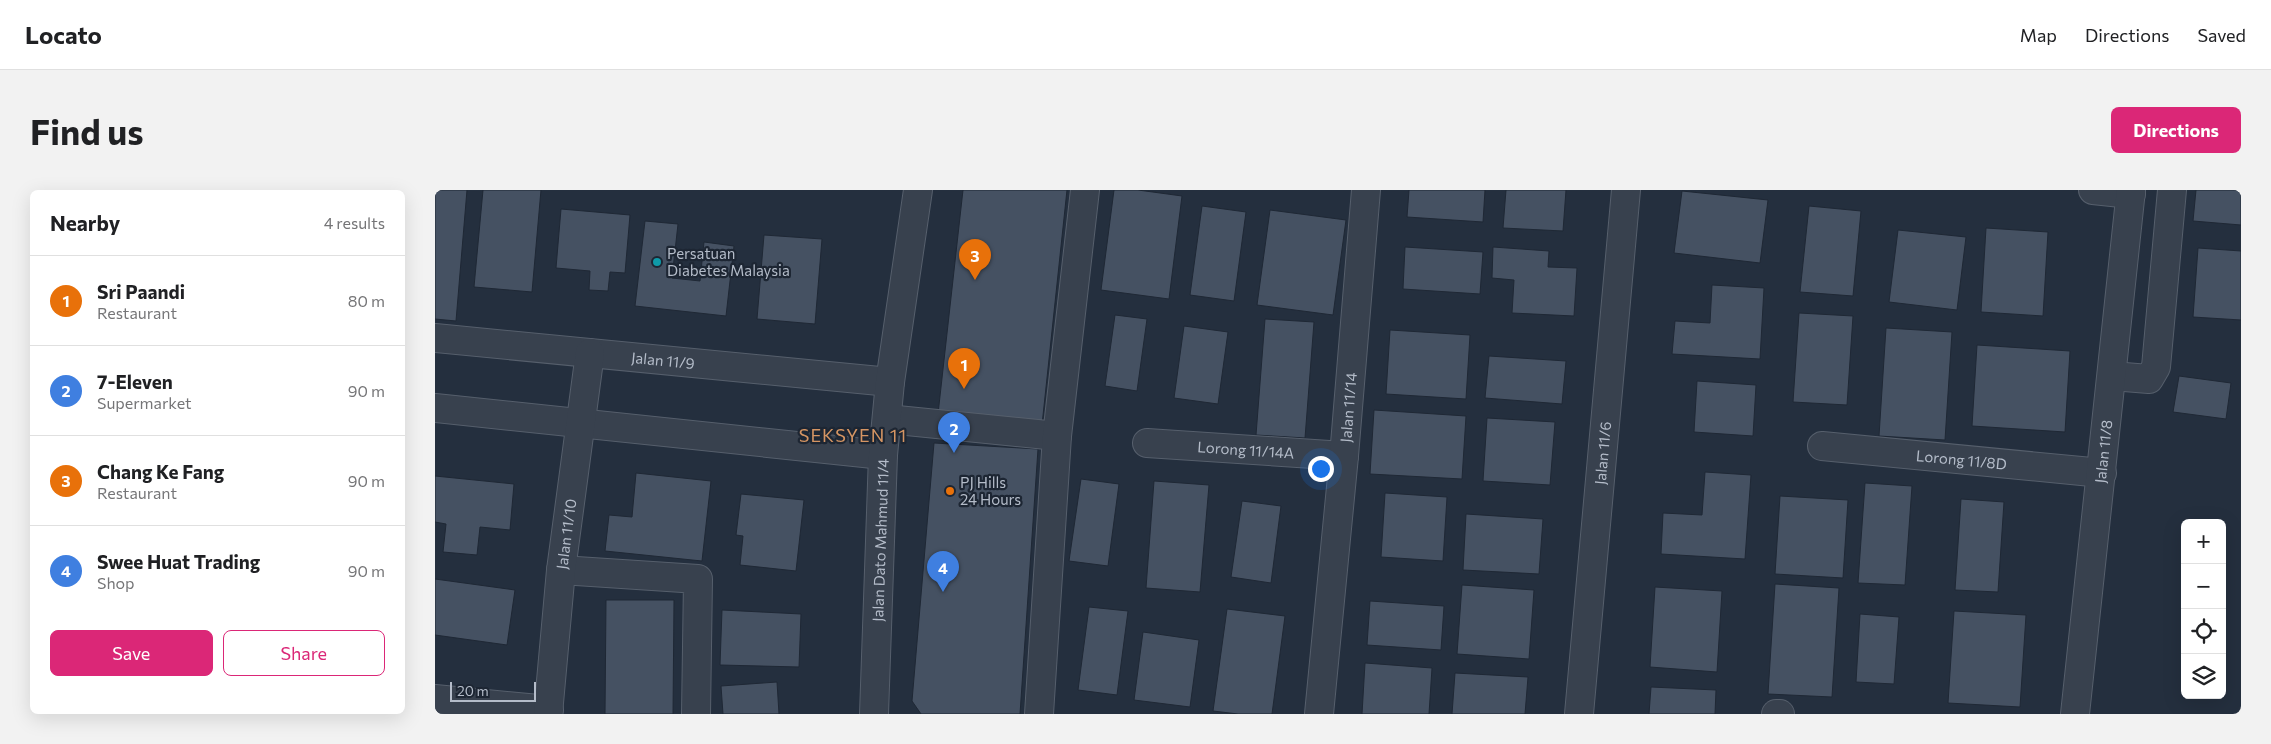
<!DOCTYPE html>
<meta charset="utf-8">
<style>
:root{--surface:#fff;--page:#f2f2f2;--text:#202124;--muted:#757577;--line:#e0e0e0;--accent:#db2777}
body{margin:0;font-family:Commissioner,sans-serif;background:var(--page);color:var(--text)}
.controls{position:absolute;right:15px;bottom:15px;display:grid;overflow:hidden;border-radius:8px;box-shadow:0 5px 20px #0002}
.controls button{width:45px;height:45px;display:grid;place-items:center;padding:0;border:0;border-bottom:1px solid var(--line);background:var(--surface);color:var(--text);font:25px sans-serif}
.scale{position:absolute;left:15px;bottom:12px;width:86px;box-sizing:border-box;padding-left:5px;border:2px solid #b4bcc9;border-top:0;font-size:14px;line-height:18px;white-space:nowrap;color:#b4bcc9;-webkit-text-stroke:4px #1d2633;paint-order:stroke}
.you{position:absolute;left:885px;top:278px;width:18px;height:18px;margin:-12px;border:4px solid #fff;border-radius:50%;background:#1a73e8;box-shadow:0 0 0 8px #1a73e833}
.badge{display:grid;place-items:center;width:32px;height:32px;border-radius:50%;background:var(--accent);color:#fff;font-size:16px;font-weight:700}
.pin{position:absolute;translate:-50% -41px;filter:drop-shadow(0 1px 2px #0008)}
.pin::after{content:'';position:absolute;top:26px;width:18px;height:15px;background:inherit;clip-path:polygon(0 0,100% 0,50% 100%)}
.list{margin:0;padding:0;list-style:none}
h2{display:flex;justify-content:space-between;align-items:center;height:65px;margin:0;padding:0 20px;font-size:21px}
h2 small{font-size:16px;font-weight:400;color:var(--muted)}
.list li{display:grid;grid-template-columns:32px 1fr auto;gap:15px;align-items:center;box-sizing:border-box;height:90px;padding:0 20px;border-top:1px solid var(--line)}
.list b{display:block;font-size:19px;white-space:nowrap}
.list p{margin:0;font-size:16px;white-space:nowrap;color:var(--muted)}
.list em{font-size:16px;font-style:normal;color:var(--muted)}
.actions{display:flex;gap:10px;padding:15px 20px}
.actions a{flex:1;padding:11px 0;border:1px solid var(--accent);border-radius:8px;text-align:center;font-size:18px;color:var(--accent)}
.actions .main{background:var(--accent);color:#fff}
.icon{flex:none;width:28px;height:28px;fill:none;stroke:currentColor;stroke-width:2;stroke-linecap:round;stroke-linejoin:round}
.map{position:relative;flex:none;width:1806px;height:524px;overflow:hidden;border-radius:8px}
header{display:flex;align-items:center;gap:30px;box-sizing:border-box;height:70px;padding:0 25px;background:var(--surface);border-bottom:1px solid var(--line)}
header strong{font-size:24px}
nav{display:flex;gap:28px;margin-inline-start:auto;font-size:18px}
.intro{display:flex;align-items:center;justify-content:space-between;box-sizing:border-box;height:120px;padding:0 30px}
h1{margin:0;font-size:35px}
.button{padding:12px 22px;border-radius:8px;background:var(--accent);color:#fff;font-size:18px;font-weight:700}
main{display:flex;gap:30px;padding:0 30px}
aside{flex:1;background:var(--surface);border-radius:8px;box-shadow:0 5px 20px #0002}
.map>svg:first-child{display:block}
.building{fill:#455162;stroke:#1f2835}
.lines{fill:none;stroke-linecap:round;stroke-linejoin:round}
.minor-casing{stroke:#565f6c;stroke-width:30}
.minor{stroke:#38414e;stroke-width:28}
.culture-dot{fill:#0f9aa8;stroke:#1d2633;stroke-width:2}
.food-dot{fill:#e8710a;stroke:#1d2633;stroke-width:2}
.labels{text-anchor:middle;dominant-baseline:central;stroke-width:4.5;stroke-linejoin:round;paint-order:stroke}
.poi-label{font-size:15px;fill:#b4bcc9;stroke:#1d2633;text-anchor:start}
.street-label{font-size:15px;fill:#b4bcc9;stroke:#1d2633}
.quarter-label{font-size:18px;letter-spacing:1px;fill:#d59563;stroke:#1d2633}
</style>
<header>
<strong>Locato</strong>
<nav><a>Map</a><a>Directions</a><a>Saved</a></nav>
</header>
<div class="intro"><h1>Find us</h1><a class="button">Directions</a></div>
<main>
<aside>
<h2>Nearby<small>4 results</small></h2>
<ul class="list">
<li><span class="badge" style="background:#e8710a">1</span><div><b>Sri Paandi</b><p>Restaurant</p></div><em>80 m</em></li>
<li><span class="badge" style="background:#3f7fe0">2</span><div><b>7-Eleven</b><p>Supermarket</p></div><em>90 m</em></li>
<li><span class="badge" style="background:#e8710a">3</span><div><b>Chang Ke Fang</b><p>Restaurant</p></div><em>90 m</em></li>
<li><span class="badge" style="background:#3f7fe0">4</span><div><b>Swee Huat Trading</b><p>Shop</p></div><em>90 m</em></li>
</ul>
<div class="actions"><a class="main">Save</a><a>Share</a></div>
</aside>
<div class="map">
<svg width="1806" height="524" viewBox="0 0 1806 524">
<rect width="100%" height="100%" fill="#242f3e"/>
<path class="building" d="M 0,0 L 32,0 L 21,131 L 0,129 Z
M 48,0 L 106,0 L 97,102 L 39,97 Z
M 528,0 L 632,0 L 607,235 L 503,224 Z
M 679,0 L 703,0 L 747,6 L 734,109 L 666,100 Z
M 974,0 L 1050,0 L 1048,32 L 972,27 Z
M 1071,0 L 1131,0 L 1128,41 L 1068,38 Z
M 1761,0 L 1806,0 L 1806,35 L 1758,31 Z
M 1247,1 L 1333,10 L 1325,73 L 1239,63 Z
M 767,16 L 811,22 L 799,111 L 755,105 Z
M 1374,16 L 1426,21 L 1418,106 L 1365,102 Z
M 126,19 L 195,25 L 190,83 L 175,82 L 173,101 L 154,100 L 155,81 L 121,78 Z
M 835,20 L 911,30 L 898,125 L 822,115 Z
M 210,31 L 243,34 L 237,88 L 265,91 L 269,52 L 299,56 L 291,126 L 200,116 Z
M 1551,38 L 1613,42 L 1608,126 L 1546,122 Z
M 1463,40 L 1531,47 L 1522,120 L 1454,112 Z
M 329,45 L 387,49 L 380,134 L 322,129 Z
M 970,57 L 1048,62 L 1045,104 L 968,99 Z
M 1058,57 L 1114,61 L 1113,77 L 1142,78 L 1139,126 L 1077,123 L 1079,90 L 1057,88 Z
M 1763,58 L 1806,61 L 1806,130 L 1758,127 Z
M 1277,95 L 1329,98 L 1325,169 L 1237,164 L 1240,131 L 1275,133 Z
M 1364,123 L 1418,126 L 1412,215 L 1358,212 Z
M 680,125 L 712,129 L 702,201 L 670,196 Z
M 830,129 L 879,132 L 870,248 L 821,245 Z
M 749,136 L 793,142 L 783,214 L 739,208 Z
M 1451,138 L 1517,142 L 1510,250 L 1444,246 Z
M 955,140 L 1035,145 L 1031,209 L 951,204 Z
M 1542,155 L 1635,161 L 1630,242 L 1537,236 Z
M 1054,166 L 1131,171 L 1127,214 L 1050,208 Z
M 1744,186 L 1796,193 L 1791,229 L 1738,222 Z
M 1262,191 L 1321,195 L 1318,246 L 1259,242 Z
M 939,220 L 1031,226 L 1027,289 L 935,284 Z
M 1052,228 L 1120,232 L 1115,295 L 1048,291 Z
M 499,253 L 603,259 L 585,524 L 486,524 L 477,511 Z
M 1270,282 L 1316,285 L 1310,369 L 1226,364 L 1228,323 L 1267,325 Z
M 201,283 L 276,291 L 267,371 L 170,361 L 174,325 L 197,327 Z
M 0,286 L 79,294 L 75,340 L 45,337 L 42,365 L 8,362 L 11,334 L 0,332 Z
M 646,289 L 684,294 L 673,376 L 634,371 Z
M 719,291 L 774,295 L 765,402 L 711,398 Z
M 1430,293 L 1477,296 L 1470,395 L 1423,393 Z
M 950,303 L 1012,307 L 1008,371 L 946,367 Z
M 306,304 L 369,310 L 361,381 L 305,375 L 308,346 L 301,345 Z
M 1345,306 L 1413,310 L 1408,388 L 1340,384 Z
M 1526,309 L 1569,312 L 1563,402 L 1520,400 Z
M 807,311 L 846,316 L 836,393 L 796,387 Z
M 1031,324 L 1108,329 L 1104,384 L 1028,380 Z
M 0,389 L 80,400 L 72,455 L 0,445 Z
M 1340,394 L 1404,398 L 1397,507 L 1333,504 Z
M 1027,395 L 1099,400 L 1094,469 L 1022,464 Z
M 1220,397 L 1287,401 L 1282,482 L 1215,477 Z
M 171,410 L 239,410 L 238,524 L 170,524 Z
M 935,411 L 1009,416 L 1006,460 L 932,455 Z
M 654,417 L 693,421 L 682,505 L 643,500 Z
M 792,419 L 850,426 L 837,524 L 803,524 L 778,521 Z
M 287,420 L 366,424 L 364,477 L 285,475 Z
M 1519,421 L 1591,425 L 1585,517 L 1513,513 Z
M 1425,424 L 1464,427 L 1459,494 L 1421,492 Z
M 708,442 L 764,450 L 755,517 L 699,510 Z
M 930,473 L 997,478 L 994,524 L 927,524 Z
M 1020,483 L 1093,487 L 1090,524 L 1017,524 Z
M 342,492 L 344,524 L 288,524 L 286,496 Z
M 1216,497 L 1281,500 L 1280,524 L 1214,524 Z"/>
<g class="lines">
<g class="minor-casing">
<g id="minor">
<path d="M 1658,0 L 1696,4"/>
<path id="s1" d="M 0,148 L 455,192"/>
<path d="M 1677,186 L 1714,189 L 1721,177 L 1737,0"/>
<path d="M 0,218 L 448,265"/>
<path d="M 452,229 L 622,246"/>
<path id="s2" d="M 712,253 L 909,266"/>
<path id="s3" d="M 1387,256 L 1667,283"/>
<path d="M 126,380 L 263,389 L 261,524"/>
<path d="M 0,509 L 114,520"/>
<path id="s4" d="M 113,524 L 126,380 L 155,163"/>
<path id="s5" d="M 439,524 L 448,265 L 455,192 L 483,0"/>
<path d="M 604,524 L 622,246 L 650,0"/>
<path id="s6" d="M 884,524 L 909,266 L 931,0"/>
<path id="s7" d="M 1144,524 L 1191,0"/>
<path d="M 1341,524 L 1345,524"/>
<path id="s8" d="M 1640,524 L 1696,0"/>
</g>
</g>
<use href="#minor" class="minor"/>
</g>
<circle class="culture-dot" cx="222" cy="72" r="5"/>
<circle class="food-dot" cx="515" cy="301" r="5"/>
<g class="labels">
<g class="poi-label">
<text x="232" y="63">Persatuan<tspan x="232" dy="17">Diabetes Malaysia</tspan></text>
<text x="525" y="292">PJ Hills<tspan x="525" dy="17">24 Hours</tspan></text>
</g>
<g class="street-label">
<text stroke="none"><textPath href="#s1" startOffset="229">Jalan 11/9</textPath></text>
<text stroke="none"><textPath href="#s6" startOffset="308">Jalan 11/14</textPath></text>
<text stroke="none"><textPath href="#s2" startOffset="99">Lorong 11/14A</textPath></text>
<text stroke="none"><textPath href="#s7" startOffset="262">Jalan 11/6</textPath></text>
<text stroke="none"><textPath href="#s8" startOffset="264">Jalan 11/8</textPath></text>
<text stroke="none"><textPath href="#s3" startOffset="140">Lorong 11/8D</textPath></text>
<text stroke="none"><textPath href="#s4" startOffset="181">Jalan 11/10</textPath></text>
<text stroke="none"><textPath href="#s5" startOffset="174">Jalan Dato Mahmud 11/4</textPath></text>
</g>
<g class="quarter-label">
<text x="418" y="245">SEKSYEN 11</text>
</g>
</g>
</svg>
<div class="controls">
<button>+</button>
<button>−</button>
<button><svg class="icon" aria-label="locate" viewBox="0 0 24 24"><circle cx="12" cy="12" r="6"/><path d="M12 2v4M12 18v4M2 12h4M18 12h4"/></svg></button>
<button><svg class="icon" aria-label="layers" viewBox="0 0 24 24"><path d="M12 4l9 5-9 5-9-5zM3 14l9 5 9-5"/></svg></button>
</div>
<div class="scale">20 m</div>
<div class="you"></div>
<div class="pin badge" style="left:529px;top:199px;background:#e8710a">1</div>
<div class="pin badge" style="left:519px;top:263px;background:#3f7fe0">2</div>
<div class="pin badge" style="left:540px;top:90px;background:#e8710a">3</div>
<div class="pin badge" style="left:508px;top:402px;background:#3f7fe0">4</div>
</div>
</main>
